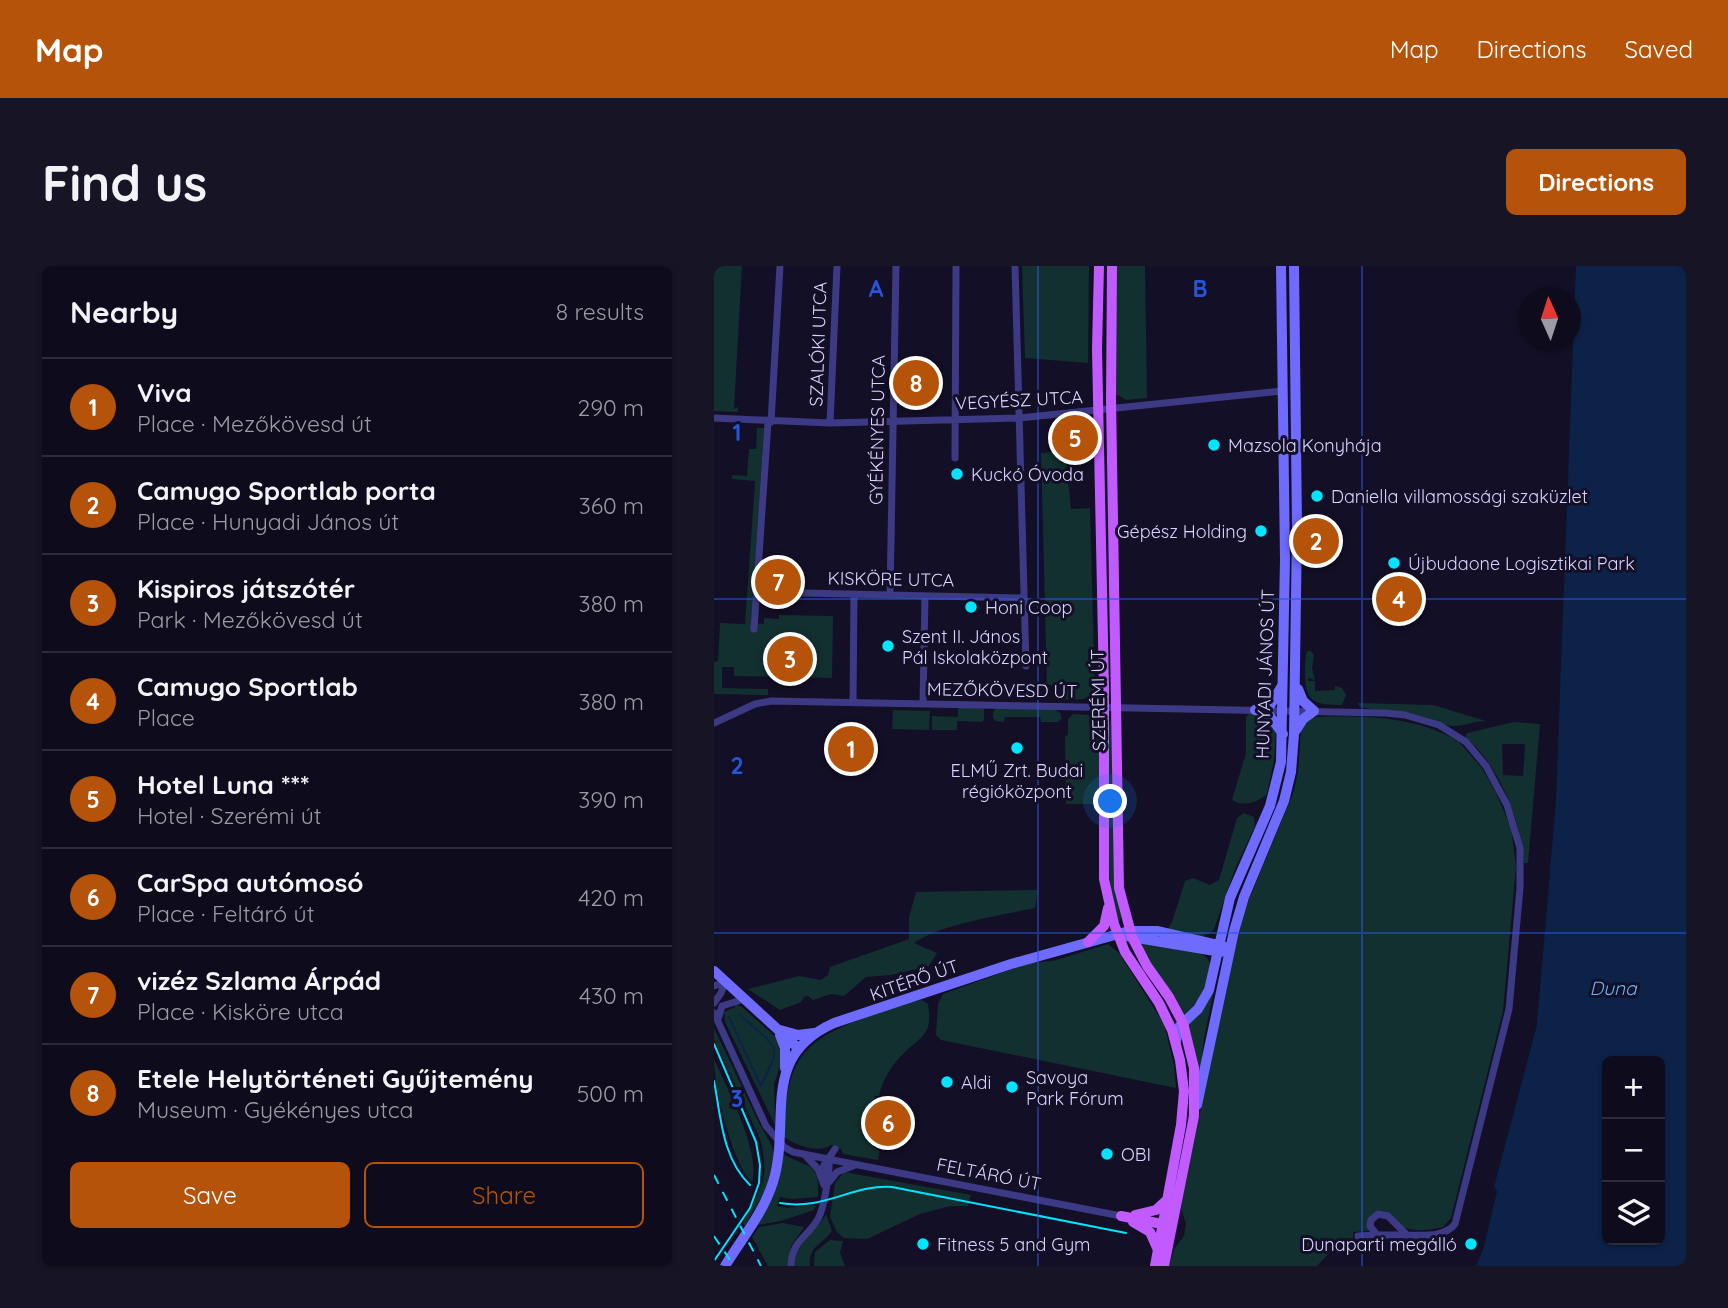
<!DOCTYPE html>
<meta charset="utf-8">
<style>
:root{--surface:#0e0b1c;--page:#171425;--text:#f1f3f6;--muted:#9b9ba3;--line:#2e2b3b;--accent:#b45309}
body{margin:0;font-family:Quicksand,sans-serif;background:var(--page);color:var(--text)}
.controls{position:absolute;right:21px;bottom:21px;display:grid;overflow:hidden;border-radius:10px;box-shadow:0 2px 5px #0004}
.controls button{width:63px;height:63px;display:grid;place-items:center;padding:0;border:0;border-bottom:2px solid var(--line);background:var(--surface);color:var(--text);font:35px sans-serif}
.compass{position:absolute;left:804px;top:21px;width:63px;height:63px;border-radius:50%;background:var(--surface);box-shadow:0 2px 5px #0004;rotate:357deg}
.you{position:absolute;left:397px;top:536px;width:24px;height:24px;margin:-18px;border:5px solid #fff;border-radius:50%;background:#1a73e8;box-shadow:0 0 0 10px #1a73e833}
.badge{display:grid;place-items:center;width:46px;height:46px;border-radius:50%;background:var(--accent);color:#fff;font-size:23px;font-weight:700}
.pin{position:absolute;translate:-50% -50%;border:4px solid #fff;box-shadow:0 2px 7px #0006}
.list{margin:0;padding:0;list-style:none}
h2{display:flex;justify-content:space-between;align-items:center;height:91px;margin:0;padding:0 28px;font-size:30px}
h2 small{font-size:23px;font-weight:400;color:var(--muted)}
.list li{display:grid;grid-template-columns:46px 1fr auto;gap:21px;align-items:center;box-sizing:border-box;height:98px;padding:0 28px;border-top:2px solid var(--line)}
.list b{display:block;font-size:26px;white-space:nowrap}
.list p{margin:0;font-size:23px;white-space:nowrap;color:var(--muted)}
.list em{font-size:23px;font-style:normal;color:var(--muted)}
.actions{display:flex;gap:14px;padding:21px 28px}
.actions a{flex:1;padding:16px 0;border:2px solid var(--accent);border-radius:10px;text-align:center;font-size:24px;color:var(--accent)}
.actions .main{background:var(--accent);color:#fff}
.icon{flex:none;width:38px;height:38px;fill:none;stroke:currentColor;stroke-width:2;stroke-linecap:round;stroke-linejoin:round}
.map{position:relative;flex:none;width:972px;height:1000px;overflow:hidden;border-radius:10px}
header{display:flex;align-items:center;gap:42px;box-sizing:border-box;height:98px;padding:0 35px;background:var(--accent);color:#fff}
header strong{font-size:33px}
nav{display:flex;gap:38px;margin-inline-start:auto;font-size:24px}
.intro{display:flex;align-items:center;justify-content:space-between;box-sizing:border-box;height:168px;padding:0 42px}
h1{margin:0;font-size:49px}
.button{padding:18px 32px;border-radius:10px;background:var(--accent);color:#fff;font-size:24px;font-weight:700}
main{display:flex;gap:42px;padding:0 42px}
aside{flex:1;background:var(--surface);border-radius:10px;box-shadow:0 2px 5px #0004}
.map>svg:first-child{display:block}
.green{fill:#12302f;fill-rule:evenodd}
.water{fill:#0c2248;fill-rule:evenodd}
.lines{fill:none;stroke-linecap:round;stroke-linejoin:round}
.stream{stroke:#0c2248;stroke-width:2}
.street{stroke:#3d3a85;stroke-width:7}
.secondary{stroke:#6f6bff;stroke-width:10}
.primary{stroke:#c25bff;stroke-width:10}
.tram{stroke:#00e5ff;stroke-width:2}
.rail{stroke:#00e5ff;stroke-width:2;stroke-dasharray:10 9;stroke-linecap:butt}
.grid{fill:none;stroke:#2655da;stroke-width:2;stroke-opacity:0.55}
.poi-dot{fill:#00e5ff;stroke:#130f26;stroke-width:2.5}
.labels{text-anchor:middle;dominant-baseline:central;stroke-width:6;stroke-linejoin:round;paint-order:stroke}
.street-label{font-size:18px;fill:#d9d4ff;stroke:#130f26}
.poi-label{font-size:18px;fill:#d9d4ff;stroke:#130f26;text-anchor:start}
.water-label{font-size:19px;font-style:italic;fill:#62b6ff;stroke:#130f26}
.grid-label{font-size:23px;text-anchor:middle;font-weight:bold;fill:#2655da;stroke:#130f26;stroke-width:6;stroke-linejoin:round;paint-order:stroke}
</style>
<header>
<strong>Map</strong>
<nav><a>Map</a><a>Directions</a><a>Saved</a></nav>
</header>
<div class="intro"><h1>Find us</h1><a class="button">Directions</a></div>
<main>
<aside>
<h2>Nearby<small>8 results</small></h2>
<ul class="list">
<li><span class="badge">1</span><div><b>Viva</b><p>Place · Mezőkövesd út</p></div><em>290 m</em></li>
<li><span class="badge">2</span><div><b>Camugo Sportlab porta</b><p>Place · Hunyadi János út</p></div><em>360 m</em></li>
<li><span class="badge">3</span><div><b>Kispiros játszótér</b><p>Park · Mezőkövesd út</p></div><em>380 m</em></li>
<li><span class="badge">4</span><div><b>Camugo Sportlab</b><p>Place</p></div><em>380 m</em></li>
<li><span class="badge">5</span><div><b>Hotel Luna ***</b><p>Hotel · Szerémi út</p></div><em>390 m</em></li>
<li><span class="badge">6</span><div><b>CarSpa autómosó</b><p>Place · Feltáró út</p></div><em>420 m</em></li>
<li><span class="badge">7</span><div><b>vizéz Szlama Árpád</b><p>Place · Kisköre utca</p></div><em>430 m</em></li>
<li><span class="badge">8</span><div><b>Etele Helytörténeti Gyűjtemény</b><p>Museum · Gyékényes utca</p></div><em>500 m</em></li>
</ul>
<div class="actions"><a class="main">Save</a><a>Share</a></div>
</aside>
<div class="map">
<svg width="972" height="1000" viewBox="0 0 972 1000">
<rect width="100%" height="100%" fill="#130f26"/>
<path class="green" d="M 0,0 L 28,0 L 20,143 L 24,141 L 24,146 L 0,145 Z
M 308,0 L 375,0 L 374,97 L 311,92 Z
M 402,0 L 431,0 L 433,132 L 412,134 L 404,129 L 401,130 Z
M 43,162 L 50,162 L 37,357 L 50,358 L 50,352 L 65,353 L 65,349 L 119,350 L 118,412 L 20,410 L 20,401 L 8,401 L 8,422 L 54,423 L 54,429 L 0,428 L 0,396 L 4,395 L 6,357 L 31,358 L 41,215 L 18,213 L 18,209 L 33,210 L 35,183 L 42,183 Z
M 351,185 L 357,243 L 376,242 L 381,427 C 372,436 359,433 347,433 L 347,429 L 352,429 L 352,424 L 347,423 L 347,419 L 333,419 L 327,187 Z
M 593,385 L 597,385 L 600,389 L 598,402 L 601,414 L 594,412 L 594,415 L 601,415 L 601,425 L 621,424 L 621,420 L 628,422 L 632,429 L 628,439 C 602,439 591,437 591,408 C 591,400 591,392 593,385 Z
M 644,437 L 719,439 L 772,455 C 760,455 751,460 739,460 C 725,459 711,450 696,447 C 680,443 662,445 646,441 Z
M 244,441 L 268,441 L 270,443 L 270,454 L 268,456 L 243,455 L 243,464 L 218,464 L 218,450 L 244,451 Z
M 282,442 L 340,443 L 346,447 L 348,452 L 344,456 L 327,456 L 326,451 L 291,451 L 290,456 L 282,455 L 279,452 L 279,446 Z
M 179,444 L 216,445 L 215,464 L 178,463 Z
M 536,447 L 548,448 L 562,465 L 560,494 L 553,528 C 543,537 529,541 518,534 L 532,487 L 532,451 Z
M 359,448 L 374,449 L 377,452 L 378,469 L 386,470 L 387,538 L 352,538 L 351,470 L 354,469 L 354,453 Z
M 398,450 L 400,619 L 407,651 L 405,658 L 397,625 L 395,609 C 395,584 389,462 398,450 Z
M 599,451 C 649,450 696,449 742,474 L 741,476 L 744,475 L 767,501 L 782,527 L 797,562 L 802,600 L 789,745 L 737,952 L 729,961 C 718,964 699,966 690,961 C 678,955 669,932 654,954 L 655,965 L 639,966 L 640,982 L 620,982 L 603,1000 L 455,1000 L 460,983 L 470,970 L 472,958 L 467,943 L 469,928 L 517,697 L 530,646 L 580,525 L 584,506 L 587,463 L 592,456 Z
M 800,456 L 826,458 L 814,597 L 810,597 C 807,555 785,498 751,471 L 753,467 ZM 788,478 L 811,478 L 809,510 L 789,509 Z
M 530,547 L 540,551 L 541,560 L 521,603 L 500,663 C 488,677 469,667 453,664 L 458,656 L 471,615 L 479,612 L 496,619 L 505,614 L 523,552 Z
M 324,624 L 321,642 C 288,649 226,658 200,677 L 223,687 L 215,700 L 177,709 L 152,711 L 130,730 L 117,728 L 99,734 L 94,730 L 90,731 L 87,736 L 66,744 L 34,723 L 85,710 L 107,714 L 114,709 L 116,701 L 195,673 L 195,651 L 202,626 Z
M 427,677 C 440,677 483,682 492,691 C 507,706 481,740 470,750 L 435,696 Z
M 394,678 L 405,687 L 450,758 L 460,799 L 462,822 L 227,774 L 222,769 L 224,738 L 229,728 L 315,697 L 339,695 Z
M 507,692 L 490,772 L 486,809 L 474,757 C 497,737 500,721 507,692 Z
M 208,734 L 214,738 C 215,746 216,753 214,761 C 210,772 199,778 191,786 C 179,797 168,814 165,830 L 161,830 L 153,868 L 157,870 L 159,881 L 166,885 L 164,894 L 129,888 L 127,883 L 117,879 C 105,888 81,879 70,871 C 72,797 84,775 156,750 C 173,744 190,736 208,734 Z
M 21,738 L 28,741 L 65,774 L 69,792 L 60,818 L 61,859 L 11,756 L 10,746 L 21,741 Z
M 0,762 L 45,857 L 58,880 L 60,890 L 52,923 L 31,960 L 29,957 C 46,922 57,915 46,873 L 0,773 Z
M 0,793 C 13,822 47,886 38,916 C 18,897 0,821 0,793 Z
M 69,888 C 94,903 106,894 104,931 L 78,933 L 66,931 L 63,940 L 72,942 L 102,939 L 100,944 L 67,955 L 44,959 C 56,938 68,912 69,888 Z
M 130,906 L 257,929 L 254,940 L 236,940 L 206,948 L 153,973 L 130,972 L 123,966 L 116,951 L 121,917 Z
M 112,948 L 118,965 C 109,978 94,980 96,1000 L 81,1000 C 80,977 102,967 112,948 Z
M 69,957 L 90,961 L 77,980 L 74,1000 L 54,1000 L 38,971 L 45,961 Z
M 116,974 L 129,975 L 126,987 L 131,1000 L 100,1000 L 101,986 Z"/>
<path class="water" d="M 862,0 L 972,0 L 972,1000 L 762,1000 L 770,981 L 783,925 L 780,921 L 823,759 L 842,534 ZM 893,795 L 946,795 L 946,974 L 893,974 Z"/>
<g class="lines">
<path class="stream" d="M 15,751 L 47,820 L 60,792 L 60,782 L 52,772 L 26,749"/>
<path class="street" d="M 301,0 L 312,400
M 0,152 L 116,157 L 305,152 L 568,125
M 57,156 L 66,0
M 116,157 L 123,0
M 241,192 L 242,0
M 44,326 L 309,332
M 176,329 L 182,0
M 40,363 L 54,156
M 139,437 L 140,328
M 209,438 L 211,330
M 0,457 L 41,438 L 57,435 L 672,447 L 691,449 L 725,459 L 752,476 L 772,500 L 793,539 L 806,582 L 806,622 L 795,743 L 741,958 C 730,972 709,969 693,969 L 674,950 L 664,948 L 657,954 L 656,960 L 663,969 L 693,969
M 0,720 L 11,716
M 0,737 L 7,727 L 11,716
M 0,747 L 52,860 L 70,881 L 79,886 L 129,896 L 407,950
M 4,753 L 8,740 L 30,733
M 91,889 L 104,903 L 110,919
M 108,909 L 110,899 L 121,883
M 115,916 L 123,906 L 139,900
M 644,970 L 663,969
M 77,1000 C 78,974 93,972 104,953 C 110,943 116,905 115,894"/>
<path class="secondary" d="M 541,444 L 555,441 L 568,420
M 542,444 L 555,449 L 569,468
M 582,464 L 589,453 L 600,445 L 589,435 L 584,423
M 412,670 L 507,686
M 0,705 L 84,782
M 66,764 L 84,769 L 100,767
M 66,769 L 71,782 L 71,802
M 462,775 L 465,761 L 484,743 L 495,724 L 516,632 L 556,540 L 567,496 L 571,293 L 567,0
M 483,839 L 520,665 L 530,631 L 570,535 L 577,506 L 580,468 L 583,262 L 580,0
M 11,1000 C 28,972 49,948 59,916 C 78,854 44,791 120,757 L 297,698 L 415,665 L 444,665 L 509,680"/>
<path class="primary" d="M 385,0 L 383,83 L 390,422 L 390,613 L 400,658 L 411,686 L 445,737 L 458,764 L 466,794 L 470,825 L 467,859 L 441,1000
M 398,0 L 397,133 L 405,622 L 418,671 L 433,700 L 455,731 L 469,757 L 480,802 L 480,850 L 450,1000
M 374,676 L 390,660 L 394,642
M 421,949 L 442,944 L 455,932
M 407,950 L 443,957 L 456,956
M 419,956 L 436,966 L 444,984"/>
<path class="tram" d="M 0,778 L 42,876 L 46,899 L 45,917 L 36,942 L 0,995
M 0,815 C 7,851 8,892 36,919
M 66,937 C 110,945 139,918 178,921 L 412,967"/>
<path class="rail" d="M 0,909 L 47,1000
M 0,970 L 20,1000"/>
</g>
<path class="grid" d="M 324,0 L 324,1000M 648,0 L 648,1000M 0,333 L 972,333M 0,667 L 972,667"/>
<g class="poi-dot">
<circle cx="500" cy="179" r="7"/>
<circle cx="243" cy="208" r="7"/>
<circle cx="603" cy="230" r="7"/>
<circle cx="547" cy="265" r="7"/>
<circle cx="680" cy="297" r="7"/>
<circle cx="257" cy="341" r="7"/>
<circle cx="174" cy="380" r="7"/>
<circle cx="303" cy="482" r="7"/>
<circle cx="233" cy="816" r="7"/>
<circle cx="298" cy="821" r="7"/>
<circle cx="393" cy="888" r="7"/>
<circle cx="209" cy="978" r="7"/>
<circle cx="757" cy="978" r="7"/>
</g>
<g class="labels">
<g class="street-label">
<text transform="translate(104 78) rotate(-88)">SZALÓKI UTCA</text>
<text transform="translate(305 134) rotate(-3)">VEGYÉSZ UTCA</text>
<text transform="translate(163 164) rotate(-89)">GYÉKÉNYES UTCA</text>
<text transform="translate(177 313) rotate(1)">KISKÖRE UTCA</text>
<text transform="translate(551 408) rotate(-88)">HUNYADI JÁNOS ÚT</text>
<text transform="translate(288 424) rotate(1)">MEZŐKÖVESD ÚT</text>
<text transform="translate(384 434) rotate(-91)">SZERÉMI ÚT</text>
<text transform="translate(200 714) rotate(-19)">KITÉRŐ ÚT</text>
<text transform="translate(275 908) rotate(11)">FELTÁRÓ ÚT</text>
</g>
<g class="poi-label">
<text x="514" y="179">Mazsola Konyhája</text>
<text x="257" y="208">Kuckó Óvoda</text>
<text x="617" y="230">Daniella villamossági szaküzlet</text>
<text x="533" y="265" text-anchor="end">Gépész Holding</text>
<text x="694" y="297">Újbudaone Logisztikai Park</text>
<text x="271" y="341">Honi Coop</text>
<text x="188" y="370">Szent II. János<tspan x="188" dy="21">Pál Iskolaközpont</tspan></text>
<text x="303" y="504" text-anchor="middle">ELMŰ Zrt. Budai<tspan x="303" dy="21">régióközpont</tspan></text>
<text x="312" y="811">Savoya<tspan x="312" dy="21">Park Fórum</tspan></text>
<text x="247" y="816">Aldi</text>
<text x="407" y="888">OBI</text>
<text x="223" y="978">Fitness 5 and Gym</text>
<text x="743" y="978" text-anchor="end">Dunaparti megálló</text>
</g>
<g class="water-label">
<text x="899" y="722">Duna</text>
</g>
</g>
<g class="grid-label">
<text x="162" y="31">A</text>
<text x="486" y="31">B</text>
<text x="23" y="175">1</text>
<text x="23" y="508">2</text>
<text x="23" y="841">3</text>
</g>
</svg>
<div class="controls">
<button>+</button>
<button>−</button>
<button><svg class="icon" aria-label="layers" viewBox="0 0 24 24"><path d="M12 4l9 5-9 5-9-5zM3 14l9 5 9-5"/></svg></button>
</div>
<svg class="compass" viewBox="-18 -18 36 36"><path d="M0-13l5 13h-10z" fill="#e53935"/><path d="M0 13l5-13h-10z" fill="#9b9ba3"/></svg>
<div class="you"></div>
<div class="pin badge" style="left:137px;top:483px">1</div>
<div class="pin badge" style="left:602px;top:275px">2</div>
<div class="pin badge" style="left:76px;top:393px">3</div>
<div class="pin badge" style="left:685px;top:333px">4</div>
<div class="pin badge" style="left:361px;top:172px">5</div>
<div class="pin badge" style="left:174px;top:857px">6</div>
<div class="pin badge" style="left:64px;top:316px">7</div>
<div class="pin badge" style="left:202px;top:117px">8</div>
</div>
</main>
